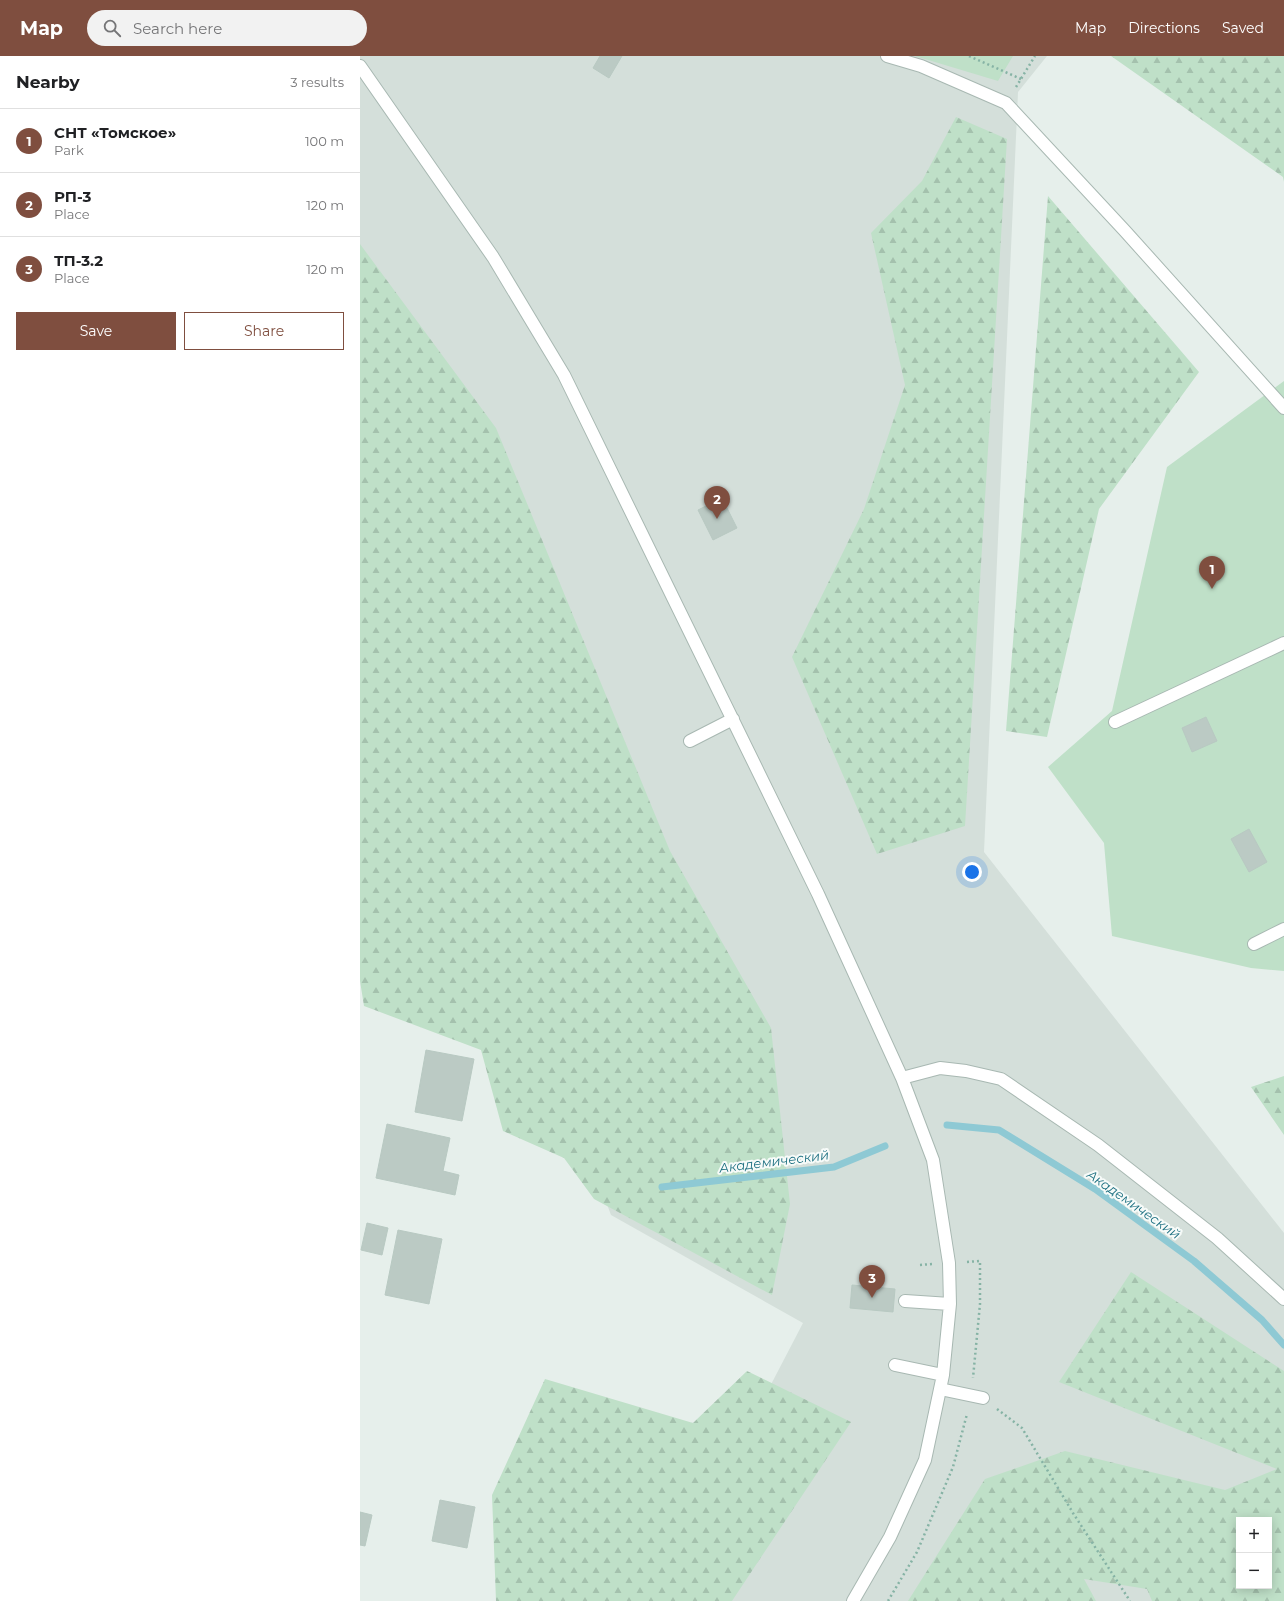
<!DOCTYPE html>
<meta charset="utf-8">
<style>
:root{--surface:#fff;--page:#f2f2f2;--text:#202124;--muted:#757577;--line:#e0e0e0;--accent:#7f4e3f}
body{margin:0;font-family:Montserrat,sans-serif;background:var(--page);color:var(--text)}
.controls{position:absolute;right:12px;bottom:12px;display:grid;overflow:hidden;border-radius:0px;box-shadow:0 2px 10px #0003}
.controls button{width:36px;height:36px;display:grid;place-items:center;padding:0;border:0;border-bottom:1px solid var(--line);background:var(--surface);color:var(--text);font:20px sans-serif}
.you{position:absolute;left:612px;top:816px;width:14px;height:14px;margin:-10px;border:3px solid #fff;border-radius:50%;background:#1a73e8;box-shadow:0 0 0 6px #1a73e833}
.badge{display:grid;place-items:center;width:26px;height:26px;border-radius:50%;background:var(--accent);color:#fff;font-size:13px;font-weight:700}
.pin{position:absolute;translate:-50% -33px;filter:drop-shadow(0 1px 2px #0008)}
.pin::after{content:'';position:absolute;top:21px;width:14px;height:12px;background:inherit;clip-path:polygon(0 0,100% 0,50% 100%)}
.list{margin:0;padding:0;list-style:none}
h2{display:flex;justify-content:space-between;align-items:center;height:52px;margin:0;padding:0 16px;font-size:17px}
h2 small{font-size:13px;font-weight:400;color:var(--muted)}
.list li{display:grid;grid-template-columns:26px 1fr auto;gap:12px;align-items:center;box-sizing:border-box;height:64px;padding:0 16px;border-top:1px solid var(--line)}
.list b{display:block;font-size:15px;white-space:nowrap}
.list p{margin:0;font-size:13px;white-space:nowrap;color:var(--muted)}
.list em{font-size:13px;font-style:normal;color:var(--muted)}
.actions{display:flex;gap:8px;padding:12px 16px}
.actions a{flex:1;padding:9px 0;border:1px solid var(--accent);border-radius:0px;text-align:center;font-size:14px;color:var(--accent)}
.actions .main{background:var(--accent);color:#fff}
.icon{flex:none;width:22px;height:22px;fill:none;stroke:currentColor;stroke-width:2;stroke-linecap:round;stroke-linejoin:round}
.map{position:relative;flex:none;width:924px;height:1545px;overflow:hidden}
header{display:flex;align-items:center;gap:24px;box-sizing:border-box;height:56px;padding:0 20px;background:var(--accent);color:#fff}
header strong{font-size:19px}
nav{display:flex;gap:22px;margin-inline-start:auto;font-size:14px}
.search{width:280px;height:36px;background:var(--page);display:flex;align-items:center;gap:10px;box-sizing:border-box;padding:0 14px;border-radius:22px;color:var(--muted);font-size:15px}
main{display:flex}
aside{flex:1;background:var(--surface)}
.map>svg:first-child{display:block}
.built{fill:#d4dfda;fill-rule:evenodd}
.forest{fill:url(#forest-firs);fill-rule:evenodd}
.garden{fill:#bfe0c8}
.lines{fill:none;stroke-linecap:round;stroke-linejoin:round}
.stream{stroke:#8ec9d4;stroke-width:7}
.building{fill:#bbcac4;stroke:#b8c9c2}
.service-casing{stroke:#a8b8b2;stroke-width:14}
.minor-casing{stroke:#a8b8b2;stroke-width:14}
.path{stroke:#86b3a5;stroke-width:2.5;stroke-dasharray:2 3;stroke-linecap:butt}
.service{stroke:#fff;stroke-width:12}
.minor{stroke:#fff;stroke-width:12}
.labels{text-anchor:middle;dominant-baseline:central;stroke-width:4;stroke-linejoin:round;paint-order:stroke}
.water-label{font-size:13px;font-style:italic;fill:#1c6f80;stroke:#f7fbf9}
</style>
<header>
<strong>Map</strong>
<div class="search"><svg class="icon" aria-label="search" viewBox="0 0 24 24"><circle cx="10" cy="10" r="6"/><path d="M15 15l6 6"/></svg>Search here</div>
<nav><a>Map</a><a>Directions</a><a>Saved</a></nav>
</header>
<main>
<aside>
<h2>Nearby<small>3 results</small></h2>
<ul class="list">
<li><span class="badge">1</span><div><b>СНТ «Томское»</b><p>Park</p></div><em>100 m</em></li>
<li><span class="badge">2</span><div><b>РП-3</b><p>Place</p></div><em>120 m</em></li>
<li><span class="badge">3</span><div><b>ТП-3.2</b><p>Place</p></div><em>120 m</em></li>
</ul>
<div class="actions"><a class="main">Save</a><a>Share</a></div>
</aside>
<div class="map">
<svg width="924" height="1545" viewBox="0 0 924 1545">
<defs>
<pattern id="forest-firs" width="22" height="20" patternUnits="userSpaceOnUse"><rect width="22" height="20" fill="#bfe0c8"/><path d="M5 1l3.5 6h-7zM16 11l3.5 6h-7z" fill="#a4c1ad"/></pattern>
</defs>
<rect width="100%" height="100%" fill="#e6efeb"/>
<path class="built" d="M 0,0 L 687,0 L 658,36 L 624,796 L 924,1177 L 924,1545 L 155,1545 L 314,1515 L 443,1267 L 251,1159 L 0,489 ZM 879,1464 L 909,1464 L 909,1530 L 879,1530 Z"/>
<path class="forest" d="M 751,0 L 924,0 L 924,126 L 923,121 Z
M 596,61 L 647,83 L 605,770 L 517,798 L 432,601 L 504,453 L 545,329 L 511,177 L 562,125 Z
M 688,140 L 839,316 L 739,453 L 687,681 L 646,675 Z
M 0,188 L 136,372 L 310,795 L 411,972 L 430,1148 L 412,1239 L 234,1143 L 204,1102 L 143,1075 L 121,994 L 4,950 L 0,925 Z
M 924,1020 L 924,1079 L 891,1031 Z
M 771,1216 L 924,1315 L 924,1545 L 792,1545 L 787,1533 L 724,1523 L 736,1545 L 548,1545 L 625,1423 L 705,1395 L 865,1434 L 917,1413 L 699,1326 ZM 879,1464 L 909,1464 L 909,1530 L 879,1530 Z
M 387,1315 L 491,1366 L 372,1545 L 136,1545 L 132,1439 L 185,1323 L 333,1367 Z"/>
<path class="garden" d="M 555,0 L 653,0 L 638,25 Z
M 924,325 L 924,915 L 891,912 L 752,880 L 744,787 L 688,711 L 752,655 L 807,411 Z"/>
<g class="lines">
<path class="stream" d="M 587,1069 L 639,1074 L 735,1133 L 834,1205 L 902,1264 L 924,1289
M 302,1131 L 474,1111 L 525,1090"/>
</g>
<path class="building" d="M 240,0 L 262,0 L 249,22 L 233,12 Z
M 362,442 L 377,472 L 353,484 L 338,454 Z
M 846,661 L 857,685 L 832,696 L 822,672 Z
M 889,773 L 907,806 L 889,816 L 871,783 Z
M 66,994 L 114,1003 L 102,1065 L 55,1056 Z
M 27,1068 L 90,1082 L 83,1115 L 99,1119 L 95,1139 L 16,1122 Z
M 7,1167 L 28,1172 L 22,1199 L 1,1194 Z
M 38,1174 L 82,1183 L 69,1248 L 25,1239 Z
M 492,1229 L 535,1233 L 533,1256 L 490,1252 Z
M 80,1444 L 115,1451 L 107,1492 L 72,1485 Z
M 0,1456 L 12,1459 L 5,1490 L 0,1489 Z"/>
<g class="lines">
<g class="service-casing">
<path id="service" d="M 0,10 L 133,201 L 204,319 L 458,838 L 542,1022 L 573,1104 L 589,1207 L 590,1248 L 583,1319 L 565,1404 L 530,1481 L 493,1545
M 755,666 L 924,587
M 330,685 L 373,663
M 894,888 L 924,873
M 542,1022 L 580,1012 L 606,1015 L 641,1023 L 738,1089 L 857,1182 L 924,1243
M 545,1245 L 590,1248
M 535,1309 L 583,1319
M 580,1333 L 623,1342"/>
</g>
<g class="minor-casing">
<path id="minor" d="M 527,0 L 561,10 L 646,47 L 765,175 L 924,352"/>
</g>
<path class="path" d="M 609,0 L 661,23
M 656,31 L 675,0
M 607,1206 L 620,1205 L 620,1248 L 613,1322
M 560,1209 L 572,1208
M 637,1353 L 662,1372 L 713,1457 L 770,1545
M 528,1545 L 557,1496 L 593,1411 L 607,1358"/>
<use href="#service" class="service"/>
<use href="#minor" class="minor"/>
</g>
<g class="labels">
<g class="water-label">
<text transform="translate(414 1105) rotate(-7)">Академический</text>
<text transform="translate(774 1148) rotate(35)">Академический</text>
</g>
</g>
</svg>
<div class="controls">
<button>+</button>
<button>−</button>
</div>
<div class="you"></div>
<div class="pin badge" style="left:852px;top:533px">1</div>
<div class="pin badge" style="left:357px;top:463px">2</div>
<div class="pin badge" style="left:512px;top:1242px">3</div>
</div>
</main>
